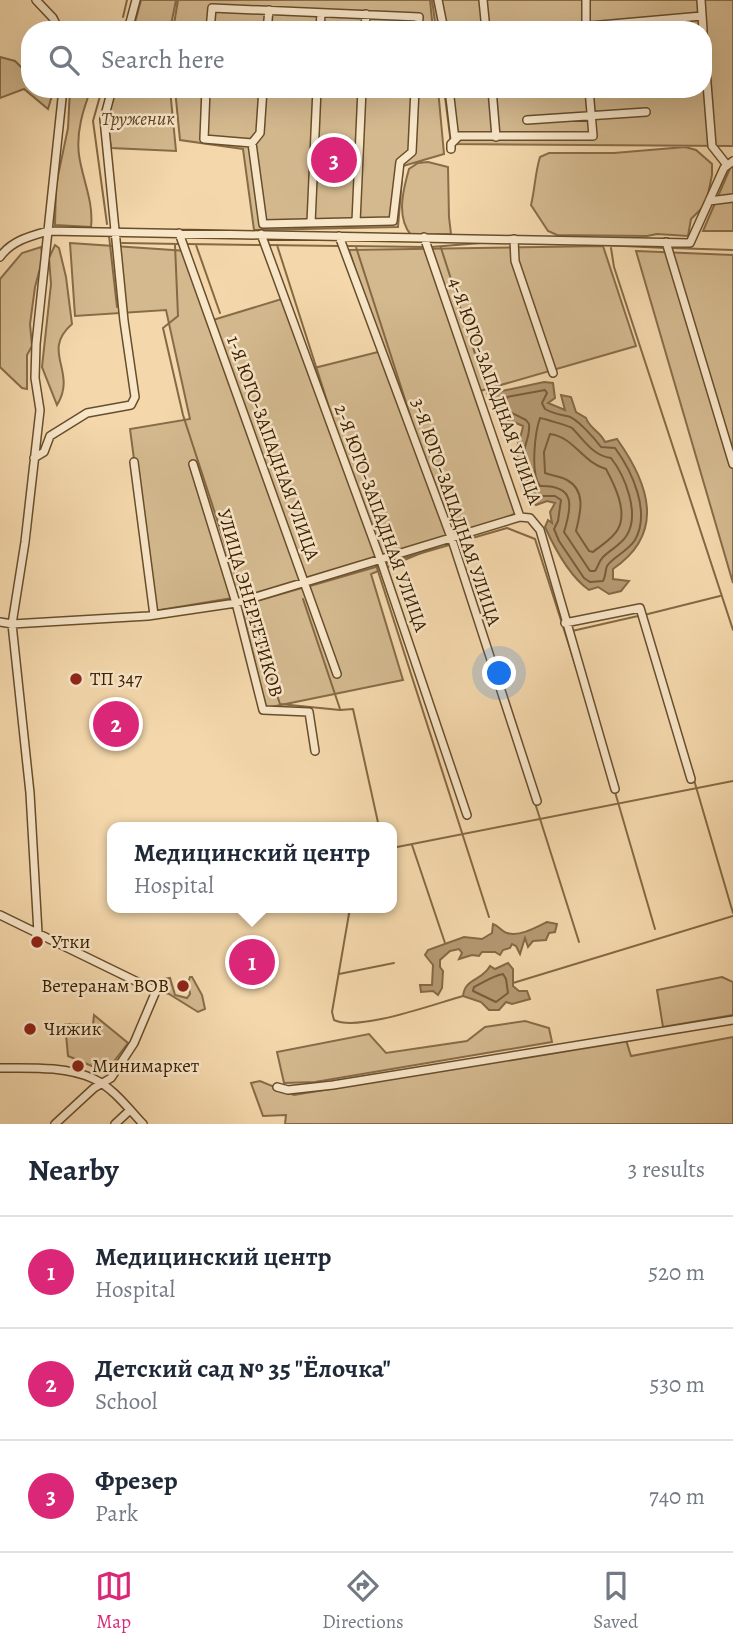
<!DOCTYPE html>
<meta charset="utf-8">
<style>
:root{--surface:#fff;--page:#f6f6f7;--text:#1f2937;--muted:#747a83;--line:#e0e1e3;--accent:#db2777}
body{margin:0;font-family:Alegreya,serif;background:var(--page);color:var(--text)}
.you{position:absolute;left:500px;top:674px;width:24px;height:24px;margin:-18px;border:5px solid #fff;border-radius:50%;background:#1a73e8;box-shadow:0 0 0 10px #1a73e833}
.badge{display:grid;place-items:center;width:46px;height:46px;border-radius:50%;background:var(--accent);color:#fff;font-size:23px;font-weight:700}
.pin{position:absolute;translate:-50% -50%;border:4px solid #fff;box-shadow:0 2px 7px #0006}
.popup{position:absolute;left:107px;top:822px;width:290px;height:91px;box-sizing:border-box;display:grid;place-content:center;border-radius:14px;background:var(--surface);filter:drop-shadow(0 2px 5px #0005);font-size:23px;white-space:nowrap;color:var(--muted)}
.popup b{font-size:26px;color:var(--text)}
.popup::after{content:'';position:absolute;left:50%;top:100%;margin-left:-14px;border:14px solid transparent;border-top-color:var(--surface)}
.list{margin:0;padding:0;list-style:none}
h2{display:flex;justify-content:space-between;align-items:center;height:91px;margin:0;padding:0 28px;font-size:30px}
h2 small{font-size:23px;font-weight:400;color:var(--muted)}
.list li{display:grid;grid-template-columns:46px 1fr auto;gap:21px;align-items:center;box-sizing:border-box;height:112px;padding:0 28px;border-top:2px solid var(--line)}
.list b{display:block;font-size:26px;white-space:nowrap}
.list p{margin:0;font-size:23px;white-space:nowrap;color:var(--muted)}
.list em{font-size:23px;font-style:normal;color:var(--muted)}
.icon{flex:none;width:38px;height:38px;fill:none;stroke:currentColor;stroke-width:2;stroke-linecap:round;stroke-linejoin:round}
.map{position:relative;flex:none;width:733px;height:1124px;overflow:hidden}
.search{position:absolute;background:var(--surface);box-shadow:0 7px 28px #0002;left:21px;right:21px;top:21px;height:77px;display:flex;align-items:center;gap:18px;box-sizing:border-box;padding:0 24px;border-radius:28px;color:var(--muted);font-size:26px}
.sheet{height:427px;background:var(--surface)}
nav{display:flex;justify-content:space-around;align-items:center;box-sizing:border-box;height:98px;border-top:2px solid var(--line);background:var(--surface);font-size:19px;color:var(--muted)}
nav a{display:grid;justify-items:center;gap:4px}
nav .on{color:var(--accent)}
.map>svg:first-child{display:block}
.green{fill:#d4b98f;stroke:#876c48;stroke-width:2}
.water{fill:#b59972;stroke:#846944;stroke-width:2}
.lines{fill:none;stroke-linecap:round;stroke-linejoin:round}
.shore{stroke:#785c39;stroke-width:2}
.stream{stroke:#846944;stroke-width:2}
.minor-casing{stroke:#684e2b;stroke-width:10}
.minor{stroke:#f8e6c9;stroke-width:7}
.poi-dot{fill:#8f2418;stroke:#f8e6c9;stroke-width:2.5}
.labels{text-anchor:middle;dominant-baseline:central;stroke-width:5;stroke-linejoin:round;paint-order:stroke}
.park-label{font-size:19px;font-style:italic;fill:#604624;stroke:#f8e6c9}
.street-label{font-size:19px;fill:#3a2000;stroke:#f8e6c9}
.poi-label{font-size:19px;fill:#3a2000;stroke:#f8e6c9;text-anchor:start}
</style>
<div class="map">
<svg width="733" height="1124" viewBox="0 0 733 1124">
<rect width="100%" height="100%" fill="#f4d8ac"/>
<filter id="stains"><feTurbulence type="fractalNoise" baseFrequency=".00286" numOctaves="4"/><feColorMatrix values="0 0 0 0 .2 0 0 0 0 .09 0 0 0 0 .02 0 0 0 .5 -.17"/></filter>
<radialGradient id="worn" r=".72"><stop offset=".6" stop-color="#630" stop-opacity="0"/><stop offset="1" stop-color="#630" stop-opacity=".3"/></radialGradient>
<path class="green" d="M 141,0 L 176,0 L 170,30 L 133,30 Z
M 178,0 L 430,0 L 433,30 L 173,30 Z
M 432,0 L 733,0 L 733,146 L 451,144 L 444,89 L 703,89 L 703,30 L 436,30 Z
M 0,57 L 15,61 L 30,76 L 30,89 L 54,89 L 48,109 L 24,89 L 0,98 Z
M 70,89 L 91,89 C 83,110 76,132 79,155 C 82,178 94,202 91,227 L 55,225 L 56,185 L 68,128 Z
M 116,89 L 170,89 L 176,151 L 111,148 L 107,119 Z
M 175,89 L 438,89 L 444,154 L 403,166 L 398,227 L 254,230 L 243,149 L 180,140 Z
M 685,147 L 696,150 L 712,164 L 712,175 L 706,204 L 691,219 L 688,236 L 657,234 L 647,236 L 557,235 L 548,231 L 531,205 C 535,189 535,173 540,157 L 549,153 L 614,153 Z
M 428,162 L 448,167 L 449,217 L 451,234 L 411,235 C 396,217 403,190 409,169 L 418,163 Z
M 733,165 L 733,231 L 703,231 L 731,166 Z
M 70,243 L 187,251 L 213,320 L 285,298 L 310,369 L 382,351 L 349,250 L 603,246 L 636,346 L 480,391 L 521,511 L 371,574 L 403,680 L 266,708 L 239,597 L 154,611 L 130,429 L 190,419 L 166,310 L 75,316 Z
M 55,245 L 59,248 L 66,277 L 72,324 C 40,352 78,371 57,405 L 42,367 L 51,284 L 49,258 Z
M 41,247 L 43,257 L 35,287 L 30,324 L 32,346 L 27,355 L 27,389 L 22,388 L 0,367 L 0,279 L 22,253 Z
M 636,251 L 733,255 L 733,583 Z
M 190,977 L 192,977 L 202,995 L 205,1009 L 198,1012 L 169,994 L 162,992 L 157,982 L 158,980 L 170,978 L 175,995 L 187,998 L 190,994 L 188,983 Z
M 722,977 L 733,982 L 733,1015 L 663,1027 L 657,990 Z
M 94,1015 L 128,1043 L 106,1072 L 68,1056 L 65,1024 L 93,1025 Z
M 525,1021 L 549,1028 L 552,1042 L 315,1082 L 284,1083 L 277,1052 L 369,1034 L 386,1053 L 467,1041 L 485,1027 Z
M 733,1037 L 733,1124 L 285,1124 L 286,1115 L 263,1116 L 251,1083 L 260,1081 L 294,1095 L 626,1040 L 631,1056 Z"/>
<path class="water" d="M 544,382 L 553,383 L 555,398 L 548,403 L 565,410 L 561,395 L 571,397 L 576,412 L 586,418 C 589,428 600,431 605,442 L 617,439 C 649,484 666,533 613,569 L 613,579 L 629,581 L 621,591 L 609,594 L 598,587 L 589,590 C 569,576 555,549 545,527 L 548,520 L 552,523 L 550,512 L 555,503 L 547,501 L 536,505 C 521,488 519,488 520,465 C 520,460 516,453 517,448 C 518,441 522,434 523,426 L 496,415 L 498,400 L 488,394 Z
M 547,922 L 557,924 L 555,932 L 549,933 L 546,940 L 533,941 L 528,947 L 525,938 L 520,954 L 516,946 L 512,944 L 510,948 L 503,950 L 500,955 L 495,952 L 482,952 L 479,956 L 472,955 L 459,959 L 462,953 L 459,949 L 450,951 L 440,960 L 440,967 L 443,971 L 442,988 L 438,995 L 433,991 L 421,992 L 420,985 L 432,985 L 433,965 L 425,955 L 428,950 L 464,937 L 482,939 L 492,933 L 493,924 C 499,926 502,932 507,933 C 520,937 537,927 547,922 Z
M 508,963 L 513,969 L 513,986 L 519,991 L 527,991 L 530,999 L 512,1004 L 506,1002 L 499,1010 L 489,1010 L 481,1002 L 463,996 C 465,978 482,981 490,966 L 495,969 Z"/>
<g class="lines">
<path class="shore" d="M 545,390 L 547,393 L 542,403 L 545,409 C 554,414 557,414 567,416 C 576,417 595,439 601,447 L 615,448 C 632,471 651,512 635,540 C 628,551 612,558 607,566 C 605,571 606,576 603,581 L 590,582 L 584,578 L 559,541 L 554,529 L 558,521 L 561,500 L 555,496 L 537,496 C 525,483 527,481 527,464 C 527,459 524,452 525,447 C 527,439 530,433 529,424 L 526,420 L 504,409 L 507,397 Z
M 540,418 C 545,419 569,426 572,428 C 584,440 593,456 611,458 C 625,476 640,513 627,535 C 621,545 611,549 603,557 C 599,561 598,567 595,571 L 590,571 L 564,532 C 572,506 576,485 540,486 C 530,474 535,432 540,418 Z
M 550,434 C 574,437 582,462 606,469 C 614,484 628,511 618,529 C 613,539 601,545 593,552 L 589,551 L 576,531 C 580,514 587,491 567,480 C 560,476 552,476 545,473 L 544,452 Z
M 503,974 L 506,979 L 508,993 L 496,1002 L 473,991 L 474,987 C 485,982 492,976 503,974 Z"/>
<path class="stream" d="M 123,17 L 127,0
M 119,30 L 120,28
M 102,89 L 93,121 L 107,224
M 109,236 L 117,307
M 122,243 L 180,244
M 186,244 L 261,245
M 581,244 L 666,248
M 175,245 L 178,316 L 163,328 L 183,415 L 241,593
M 196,245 L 220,313
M 266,245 L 338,246
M 277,245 L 336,429
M 347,246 L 425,247
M 356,247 L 411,418
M 431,247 L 481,243
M 441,248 L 488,394
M 611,248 L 614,267 L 733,630
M 672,248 L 733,250
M 455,543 L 507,528 L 535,539 L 582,686
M 384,564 L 449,545
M 377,568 L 489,917
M 310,586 L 379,566
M 305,587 L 247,604 L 280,704 L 340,710 L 353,709 L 379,827
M 303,599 L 340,709
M 644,615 L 720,596
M 572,631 L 638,616
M 694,780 L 733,913
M 615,792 L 655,929
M 535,803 L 579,942
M 412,845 L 445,943
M 392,848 L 733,781
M 350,908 L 332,1012 L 334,1020 C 358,1032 434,1004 463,996
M 339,974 L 394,963
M 513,983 L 733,916"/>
<g class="minor-casing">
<path id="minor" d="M 36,0 L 53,18 L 59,30
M 438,0 L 444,30
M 483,0 L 486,30
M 586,0 L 586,29
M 701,0 L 703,30
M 128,30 L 136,0
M 210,30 L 212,8 L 419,17 L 418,30
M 267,30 L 269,10
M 320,30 L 321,13
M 365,30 L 366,14
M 544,30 L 702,16
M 703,33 L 712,146 L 727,165
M 206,89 L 204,139 L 252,143
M 449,89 L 455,140
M 492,89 L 496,137
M 527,120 L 646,112
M 252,143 L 263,224 L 393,221 L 400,162 L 412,152 L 415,89
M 252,143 L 260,133 L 263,89
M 451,149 L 451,144 L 459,136 L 593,136 L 589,89
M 709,201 L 733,198
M 356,222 L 362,89
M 311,223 L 317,89
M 179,233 L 337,674
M 261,234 L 381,561 L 467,815
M 339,236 L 452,540 L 537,801
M 424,237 L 520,517 L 530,518 L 540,530 L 615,789
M 514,239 L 515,261 L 553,373
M 666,242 L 733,464
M 0,257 C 11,241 30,236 48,231 L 690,243 L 724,168 L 733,161
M 34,458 L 44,452 L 50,436 L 87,413 L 131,405 L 135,397 L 124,321 L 104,119 L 112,89
M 134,462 L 154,615
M 193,464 L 236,603 L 263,710 L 309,712 L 315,751
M 0,622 L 12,624 L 148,616 L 236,603 L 520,517
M 565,623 L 640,608 L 691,779
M 0,915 L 156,991 L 134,1043 L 111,1078 L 94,1088 L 55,1124
M 38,933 L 30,793 L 12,624 L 25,542 L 40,410 L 35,378 L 36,344 L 63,89
M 0,1068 C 30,1068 66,1066 94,1079 C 113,1088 128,1108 143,1124
M 277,1087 L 288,1090 L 333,1085 L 733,1020
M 115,1124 L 130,1110"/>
</g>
<use href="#minor" class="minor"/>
</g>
<g class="poi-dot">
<circle cx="76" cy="679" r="7"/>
<circle cx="37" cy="942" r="7"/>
<circle cx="183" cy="986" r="7"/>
<circle cx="30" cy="1029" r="7"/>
<circle cx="78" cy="1066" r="7"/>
</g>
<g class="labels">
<g class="park-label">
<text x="138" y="119">Труженик</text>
</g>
<g class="street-label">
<text transform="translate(495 391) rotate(70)">4-Я ЮГО-ЗАПАДНАЯ УЛИЦА</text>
<text transform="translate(273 448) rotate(70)">1-Я ЮГО-ЗАПАДНАЯ УЛИЦА</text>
<text transform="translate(456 512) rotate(71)">3-Я ЮГО-ЗАПАДНАЯ УЛИЦА</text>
<text transform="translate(381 518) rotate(70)">2-Я ЮГО-ЗАПАДНАЯ УЛИЦА</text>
<text transform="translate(250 603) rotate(74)">УЛИЦА ЭНЕРГЕТИКОВ</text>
</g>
<g class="poi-label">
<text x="90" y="679">ТП 347</text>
<text x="51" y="942">Утки</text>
<text x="169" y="986" text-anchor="end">Ветеранам ВОВ</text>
<text x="44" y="1029">Чижик</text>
<text x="92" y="1066">Минимаркет</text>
</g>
</g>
<rect width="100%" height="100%" filter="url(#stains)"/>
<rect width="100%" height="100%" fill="url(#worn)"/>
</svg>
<div class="you"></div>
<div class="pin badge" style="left:252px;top:962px">1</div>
<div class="popup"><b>Медицинский центр</b>Hospital</div>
<div class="pin badge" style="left:116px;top:724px">2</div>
<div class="pin badge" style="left:334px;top:160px">3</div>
<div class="search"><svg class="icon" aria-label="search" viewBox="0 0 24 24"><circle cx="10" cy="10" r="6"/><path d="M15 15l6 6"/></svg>Search here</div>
</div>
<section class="sheet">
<h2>Nearby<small>3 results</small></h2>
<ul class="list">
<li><span class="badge">1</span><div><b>Медицинский центр</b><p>Hospital</p></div><em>520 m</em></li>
<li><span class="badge">2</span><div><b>Детский сад № 35 &quot;Ёлочка&quot;</b><p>School</p></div><em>530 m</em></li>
<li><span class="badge">3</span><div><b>Фрезер</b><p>Park</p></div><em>740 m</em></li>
</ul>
</section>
<nav>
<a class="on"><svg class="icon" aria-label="map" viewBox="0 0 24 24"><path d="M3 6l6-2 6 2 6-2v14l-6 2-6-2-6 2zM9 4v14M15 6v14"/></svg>Map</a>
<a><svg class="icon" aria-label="directions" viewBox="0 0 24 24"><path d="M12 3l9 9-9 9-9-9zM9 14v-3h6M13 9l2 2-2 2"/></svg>Directions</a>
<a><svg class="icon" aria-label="saved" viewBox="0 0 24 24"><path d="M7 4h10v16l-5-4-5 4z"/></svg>Saved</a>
</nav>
